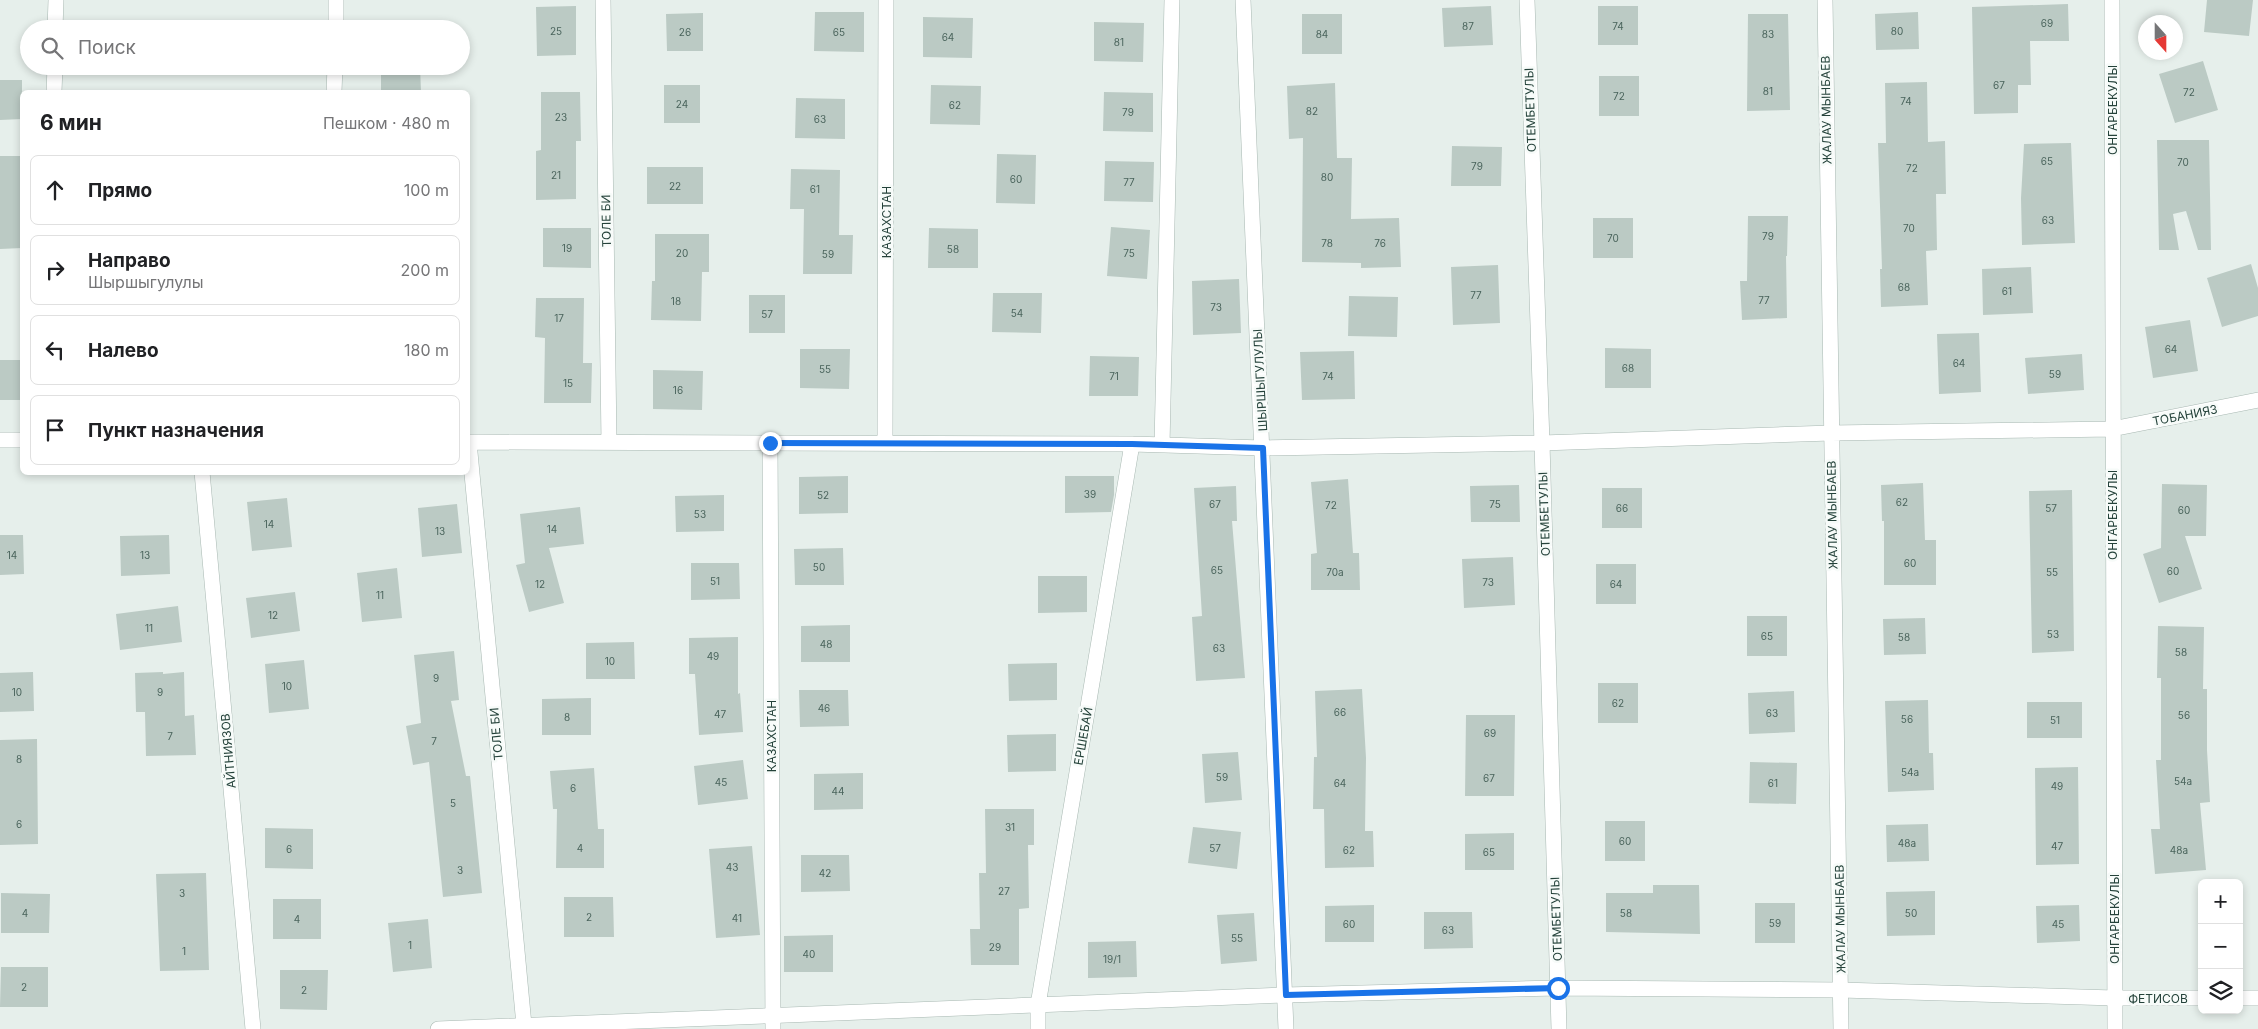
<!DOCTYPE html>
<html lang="ru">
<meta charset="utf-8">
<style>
:root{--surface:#fff;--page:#f6f6f6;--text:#202124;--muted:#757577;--line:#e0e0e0}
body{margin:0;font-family:Inter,sans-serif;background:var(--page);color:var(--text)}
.controls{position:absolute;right:15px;bottom:15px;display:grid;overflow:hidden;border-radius:8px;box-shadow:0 2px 8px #0003}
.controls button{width:45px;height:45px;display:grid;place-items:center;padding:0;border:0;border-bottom:1px solid var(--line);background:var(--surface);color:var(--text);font:25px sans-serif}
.compass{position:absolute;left:2138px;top:15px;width:45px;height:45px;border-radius:50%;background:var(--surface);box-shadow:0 2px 8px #0003;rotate:159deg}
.stop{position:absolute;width:15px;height:15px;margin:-11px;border:4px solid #1a73e8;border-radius:50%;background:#fff}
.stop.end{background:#1a73e8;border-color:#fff;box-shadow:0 1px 5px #0008}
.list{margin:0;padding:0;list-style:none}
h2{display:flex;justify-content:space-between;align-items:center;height:65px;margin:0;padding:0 20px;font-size:21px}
h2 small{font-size:16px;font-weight:400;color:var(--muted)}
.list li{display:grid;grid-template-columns:32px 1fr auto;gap:15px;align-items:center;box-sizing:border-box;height:70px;margin:0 10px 10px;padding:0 10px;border:1px solid var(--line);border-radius:8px}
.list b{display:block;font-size:19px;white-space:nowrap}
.list p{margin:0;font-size:16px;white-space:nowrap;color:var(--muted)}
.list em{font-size:16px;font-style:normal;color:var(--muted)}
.icon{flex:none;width:28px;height:28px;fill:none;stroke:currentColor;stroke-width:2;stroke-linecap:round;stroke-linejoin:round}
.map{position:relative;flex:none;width:2258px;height:1029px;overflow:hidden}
.search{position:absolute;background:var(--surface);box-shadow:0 2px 8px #0003;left:20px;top:20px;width:450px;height:55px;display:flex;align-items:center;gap:12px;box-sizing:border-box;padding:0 18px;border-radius:28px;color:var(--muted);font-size:19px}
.panel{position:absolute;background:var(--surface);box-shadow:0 2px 8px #0003;left:20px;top:90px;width:450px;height:385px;border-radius:8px}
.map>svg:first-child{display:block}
.building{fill:#bbcac4}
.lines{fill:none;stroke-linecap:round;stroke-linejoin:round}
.minor-casing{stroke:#a8b8b2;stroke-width:16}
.tertiary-casing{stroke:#a8b8b2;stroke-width:16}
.minor{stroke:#fff;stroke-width:15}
.tertiary{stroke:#fff;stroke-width:15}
.route{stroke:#1a73e8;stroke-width:6}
.labels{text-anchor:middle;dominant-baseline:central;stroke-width:5;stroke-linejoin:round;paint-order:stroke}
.number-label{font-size:10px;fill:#4a645c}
.street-label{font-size:12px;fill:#24423a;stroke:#f7fbf9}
</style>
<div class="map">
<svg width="2258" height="1029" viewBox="0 0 2258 1029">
<rect width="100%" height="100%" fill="#e6efeb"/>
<path class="building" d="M 2207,0 L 2253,0 L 2249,36 L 2204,32 Z
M 2068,4 L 2069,41 L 2030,41 L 2031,85 L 2018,85 L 2018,113 L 1974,114 L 1972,7 Z
M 576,6 L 576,55 L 537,56 L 536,7 Z
M 1491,6 L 1493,45 L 1444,47 L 1442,8 Z
M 1598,6 L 1638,6 L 1638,45 L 1598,45 Z
M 815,12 L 864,12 L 864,52 L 814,51 Z
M 1918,12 L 1919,49 L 1876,50 L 1875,14 Z
M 703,13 L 703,51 L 667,51 L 666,14 Z
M 1302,14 L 1342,14 L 1342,54 L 1302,54 Z
M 1748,14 L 1788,14 L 1790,110 L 1747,111 Z
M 923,17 L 973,18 L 972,58 L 923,57 Z
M 1094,22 L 1144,23 L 1143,62 L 1094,61 Z
M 2203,61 L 2218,110 L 2175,123 L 2159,74 Z
M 394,66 L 420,66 L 421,92 L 381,92 L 381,74 L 394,74 Z
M 1599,76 L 1639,76 L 1639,116 L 1599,116 Z
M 0,80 L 22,80 L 22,119 L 0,120 Z
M 1927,82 L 1928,142 L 1945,141 L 1946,194 L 1936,194 L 1937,250 L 1926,251 L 1928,305 L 1881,307 L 1880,269 L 1882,269 L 1878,143 L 1886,143 L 1885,83 Z
M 1335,83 L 1337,158 L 1352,158 L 1351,219 L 1399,218 L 1401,267 L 1361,268 L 1361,263 L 1302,262 L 1303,138 L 1289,139 L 1287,86 Z
M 664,85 L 700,85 L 700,123 L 664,123 Z
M 931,85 L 981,86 L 980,125 L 930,124 Z
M 541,92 L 580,92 L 581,141 L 576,141 L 576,199 L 536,200 L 536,151 L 541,150 Z
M 1104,92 L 1153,93 L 1153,132 L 1103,131 Z
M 796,98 L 845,99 L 845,139 L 795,138 Z
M 2157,140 L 2209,140 L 2211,250 L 2198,250 L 2186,211 L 2173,214 L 2179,250 L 2159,250 Z
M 2071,143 L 2075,243 L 2022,245 L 2021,198 L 2024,144 Z
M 1452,146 L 1502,147 L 1501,186 L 1451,186 Z
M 997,154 L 1036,155 L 1035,204 L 996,203 Z
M 0,156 L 22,156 L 22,248 L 0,249 Z
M 1105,161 L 1154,162 L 1153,202 L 1104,201 Z
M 647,167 L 703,167 L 703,204 L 647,204 Z
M 791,169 L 840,170 L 839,235 L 853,235 L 852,274 L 803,274 L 804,209 L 790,209 Z
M 1748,216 L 1788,216 L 1787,256 L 1786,256 L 1787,318 L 1742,320 L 1740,281 L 1747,281 Z
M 1593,218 L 1633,218 L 1633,258 L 1593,258 Z
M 1111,227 L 1150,230 L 1147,279 L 1107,276 Z
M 543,228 L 591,228 L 591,268 L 543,267 Z
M 929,228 L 978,229 L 978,268 L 928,268 Z
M 655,234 L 709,234 L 709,272 L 702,272 L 701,321 L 651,320 L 652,281 L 655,281 Z
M 2251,264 L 2258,288 L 2258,316 L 2222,327 L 2207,278 Z
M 1498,265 L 1500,323 L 1453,325 L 1451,267 Z
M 2031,267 L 2033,313 L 1983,315 L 1982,269 Z
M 1239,279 L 1241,333 L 1193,335 L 1192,281 Z
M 993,293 L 1042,293 L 1041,333 L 992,332 Z
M 749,295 L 785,295 L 785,333 L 749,333 Z
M 1349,296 L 1398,297 L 1397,337 L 1348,336 Z
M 536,298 L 584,298 L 583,363 L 592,363 L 591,403 L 544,403 L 545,338 L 535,337 Z
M 2190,320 L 2198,371 L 2153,378 L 2145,327 Z
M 1979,333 L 1981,392 L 1939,394 L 1937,334 Z
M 1605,348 L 1651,349 L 1651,388 L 1605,388 Z
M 800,349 L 850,349 L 849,389 L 800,388 Z
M 1354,351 L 1355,399 L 1302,400 L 1300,352 Z
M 2082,354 L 2084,390 L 2028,394 L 2025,358 Z
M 1090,356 L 1139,357 L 1138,396 L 1089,396 Z
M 0,360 L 22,360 L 22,400 L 0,400 Z
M 653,370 L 703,371 L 702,410 L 653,409 Z
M 848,476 L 848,513 L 799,514 L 799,477 Z
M 1065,476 L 1114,476 L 1114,495 L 1111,512 L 1065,513 Z
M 1348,479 L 1353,553 L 1359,553 L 1360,590 L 1311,590 L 1311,554 L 1317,553 L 1311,482 Z
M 1923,483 L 1925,540 L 1936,540 L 1936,585 L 1884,585 L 1884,521 L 1882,521 L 1881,485 Z
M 2162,484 L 2207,485 L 2206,536 L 2185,536 L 2202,589 L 2159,603 L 2143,554 L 2161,548 Z
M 1519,485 L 1520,522 L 1471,522 L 1470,486 Z
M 1236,486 L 1237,521 L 1232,521 L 1245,678 L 1196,681 L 1192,617 L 1202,616 L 1194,488 Z
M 1602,488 L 1642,488 L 1642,528 L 1602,528 Z
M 2072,490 L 2074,651 L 2032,653 L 2029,491 Z
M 724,495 L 724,531 L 676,532 L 675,496 Z
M 287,498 L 292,547 L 252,551 L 247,502 Z
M 457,504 L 462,553 L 422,557 L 418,508 Z
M 580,507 L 584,544 L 549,548 L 564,603 L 529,612 L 516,565 L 525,563 L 520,514 Z
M 0,535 L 23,535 L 24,574 L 0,575 Z
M 169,535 L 170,574 L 121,576 L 120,536 Z
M 843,548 L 844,585 L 795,585 L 794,549 Z
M 1513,557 L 1515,605 L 1464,608 L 1462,559 Z
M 691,563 L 739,563 L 740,599 L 691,600 Z
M 1596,564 L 1636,564 L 1636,604 L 1596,604 Z
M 397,568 L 402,618 L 362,622 L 357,573 Z
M 1038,576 L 1087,576 L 1087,612 L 1038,613 Z
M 295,592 L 300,631 L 251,638 L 246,598 Z
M 178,606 L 182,642 L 120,650 L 116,614 Z
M 1747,616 L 1787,616 L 1787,656 L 1747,656 Z
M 1925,618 L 1926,654 L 1884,655 L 1883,619 Z
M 850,625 L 850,662 L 801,662 L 801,626 Z
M 2158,626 L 2204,627 L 2203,689 L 2207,689 L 2207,750 L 2210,802 L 2200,803 L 2206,870 L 2155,874 L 2151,829 L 2160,829 L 2156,760 L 2161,760 L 2161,678 L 2157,678 Z
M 738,637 L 738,694 L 740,693 L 743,732 L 699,735 L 695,674 L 689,674 L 689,638 Z
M 634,642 L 635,679 L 586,679 L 586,643 Z
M 454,651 L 459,700 L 451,701 L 466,776 L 470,776 L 482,893 L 443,897 L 429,762 L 413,765 L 406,726 L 421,723 L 414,655 Z
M 304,660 L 309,709 L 269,713 L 265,664 Z
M 1057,663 L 1057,700 L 1009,701 L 1008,664 Z
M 33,672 L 34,711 L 0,712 L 0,673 Z
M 163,672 L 163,674 L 184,672 L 185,716 L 194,715 L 196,755 L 146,756 L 145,712 L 136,712 L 135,673 Z
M 1598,683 L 1638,683 L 1638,723 L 1598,723 Z
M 1362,689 L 1366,758 L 1365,831 L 1373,831 L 1374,867 L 1325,868 L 1324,809 L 1313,809 L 1314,757 L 1317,757 L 1315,691 Z
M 799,690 L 848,690 L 849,726 L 800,727 Z
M 1794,691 L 1795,732 L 1749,734 L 1748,693 Z
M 591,698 L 591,735 L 542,735 L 542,699 Z
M 1928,700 L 1929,753 L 1933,753 L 1934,790 L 1888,792 L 1885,701 Z
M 2027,702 L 2082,702 L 2082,738 L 2027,738 Z
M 1466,715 L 1515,715 L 1514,796 L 1465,796 Z
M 1056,734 L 1056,771 L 1008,772 L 1007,735 Z
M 37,739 L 38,844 L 0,845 L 0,740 Z
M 1238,752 L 1242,800 L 1205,803 L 1202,754 Z
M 743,760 L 748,799 L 698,805 L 694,766 Z
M 1750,762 L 1797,763 L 1796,804 L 1749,803 Z
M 2078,767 L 2079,864 L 2036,865 L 2035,768 Z
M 594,768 L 598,829 L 604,829 L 604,868 L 556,868 L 557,809 L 553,809 L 550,771 Z
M 863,773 L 863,809 L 814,810 L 814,774 Z
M 985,809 L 1034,809 L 1034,845 L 1028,845 L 1029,908 L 1019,909 L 1019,965 L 971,965 L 970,929 L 980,929 L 979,873 L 986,873 Z
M 1605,821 L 1645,821 L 1645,861 L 1605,861 Z
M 1928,824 L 1929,861 L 1887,862 L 1886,825 Z
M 1193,827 L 1241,832 L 1237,869 L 1188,863 Z
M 265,828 L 313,829 L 313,869 L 265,868 Z
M 1514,833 L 1514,870 L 1465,870 L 1465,834 Z
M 752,846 L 760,935 L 716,938 L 709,849 Z
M 801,855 L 849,855 L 850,891 L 801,892 Z
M 206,873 L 209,970 L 160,971 L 156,874 Z
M 1653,885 L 1699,885 L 1700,934 L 1606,932 L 1606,893 L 1653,893 Z
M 1935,891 L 1935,935 L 1887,936 L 1886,892 Z
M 1,893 L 50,894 L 49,933 L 1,933 Z
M 564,897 L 613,897 L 614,937 L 564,937 Z
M 273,899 L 321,899 L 321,939 L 273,939 Z
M 1755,903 L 1795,903 L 1795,943 L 1755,943 Z
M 1374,905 L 1374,942 L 1325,942 L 1325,906 Z
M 2079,905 L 2080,941 L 2037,943 L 2036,906 Z
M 1424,912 L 1472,912 L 1473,948 L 1424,949 Z
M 1254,913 L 1257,961 L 1221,964 L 1217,915 Z
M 428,919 L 432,968 L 393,972 L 388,923 Z
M 833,935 L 833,972 L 784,972 L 784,936 Z
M 1136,941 L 1137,977 L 1088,978 L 1088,942 Z
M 1,967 L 48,967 L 48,1007 L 0,1007 Z
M 280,970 L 328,970 L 327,1010 L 280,1009 Z"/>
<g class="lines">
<g class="minor-casing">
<path id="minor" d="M 603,0 L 609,442
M 1243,0 L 1286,1029
M 1527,0 L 1542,443 L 1559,1029
M 1825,0 L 1841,1029
M 2112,0 L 2115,1029
M 55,29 L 56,0
M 336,29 L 336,0
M 54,92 L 55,66
M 334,92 L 335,66
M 0,440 L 22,440
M 468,442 L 1132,444 L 1263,448 L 1542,443 L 1831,433 L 2112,429 L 2258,400
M 469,442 L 524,1025
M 770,443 L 773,1029
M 885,443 L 886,0
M 1162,445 L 1172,0
M 202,472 L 253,1029
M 1038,1029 L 1038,1005 L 1132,444"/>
</g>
<g class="tertiary-casing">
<path id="tertiary" d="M 2239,998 L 2258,998
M 438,1029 L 1285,995 L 1558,988 L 1841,990 L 2114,998 L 2202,998"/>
</g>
<use href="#minor" class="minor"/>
<use href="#tertiary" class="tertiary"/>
</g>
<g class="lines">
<path class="route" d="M 770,443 L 1132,444 L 1263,448 L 1286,995 L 1558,988"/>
</g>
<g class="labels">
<g class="number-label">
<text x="2047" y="23">69</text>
<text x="1468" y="26">87</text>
<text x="1618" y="26">74</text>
<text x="556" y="31">25</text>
<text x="1897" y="31">80</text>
<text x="685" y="32">26</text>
<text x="839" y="32">65</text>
<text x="1322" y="34">84</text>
<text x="1768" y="34">83</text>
<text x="948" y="37">64</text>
<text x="1119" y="42">81</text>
<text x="1999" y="85">67</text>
<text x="1768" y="91">81</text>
<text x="2189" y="92">72</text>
<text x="1619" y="96">72</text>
<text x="1906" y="101">74</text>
<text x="682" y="104">24</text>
<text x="955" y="105">62</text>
<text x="1312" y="111">82</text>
<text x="1128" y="112">79</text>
<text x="561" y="117">23</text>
<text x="820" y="119">63</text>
<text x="2047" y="161">65</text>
<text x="2183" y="162">70</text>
<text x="1477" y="166">79</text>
<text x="1912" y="168">72</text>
<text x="556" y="175">21</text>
<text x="1327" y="177">80</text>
<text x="1016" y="179">60</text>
<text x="1129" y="182">77</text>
<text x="675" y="186">22</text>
<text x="815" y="189">61</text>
<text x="2048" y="220">63</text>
<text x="1909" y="228">70</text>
<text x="1768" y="236">79</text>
<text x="1613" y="238">70</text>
<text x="1327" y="243">78</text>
<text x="1380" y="243">76</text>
<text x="567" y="248">19</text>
<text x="953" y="249">58</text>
<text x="682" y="253">20</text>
<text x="1129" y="253">75</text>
<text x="828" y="254">59</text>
<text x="1904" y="287">68</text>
<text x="2007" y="291">61</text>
<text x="1476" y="295">77</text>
<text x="1764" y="300">77</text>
<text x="676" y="301">18</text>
<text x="1216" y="307">73</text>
<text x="1017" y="313">54</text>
<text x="767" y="314">57</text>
<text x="559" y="318">17</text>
<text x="2171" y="349">64</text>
<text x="1959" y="363">64</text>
<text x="1628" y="368">68</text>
<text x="825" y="369">55</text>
<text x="2055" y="374">59</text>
<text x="1114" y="376">71</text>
<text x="1328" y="376">74</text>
<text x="568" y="383">15</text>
<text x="678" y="390">16</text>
<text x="1090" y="494">39</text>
<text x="823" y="495">52</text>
<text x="1902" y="502">62</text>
<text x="1215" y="504">67</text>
<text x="1495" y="504">75</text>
<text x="1331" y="505">72</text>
<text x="1622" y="508">66</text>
<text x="2051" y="508">57</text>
<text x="2184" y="510">60</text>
<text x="700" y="514">53</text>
<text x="269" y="524">14</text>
<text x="552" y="529">14</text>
<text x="440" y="531">13</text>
<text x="12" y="555">14</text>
<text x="145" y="555">13</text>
<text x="1910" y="563">60</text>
<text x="819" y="567">50</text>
<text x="1217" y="570">65</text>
<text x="2173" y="571">60</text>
<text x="1335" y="572">70а</text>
<text x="2052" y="572">55</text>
<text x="715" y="581">51</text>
<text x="1488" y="582">73</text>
<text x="540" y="584">12</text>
<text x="1616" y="584">64</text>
<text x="380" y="595">11</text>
<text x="273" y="615">12</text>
<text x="149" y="628">11</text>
<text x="2053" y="634">53</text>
<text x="1767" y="636">65</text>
<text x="1904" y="637">58</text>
<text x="826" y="644">48</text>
<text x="1219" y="648">63</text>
<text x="2181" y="652">58</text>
<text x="713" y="656">49</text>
<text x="610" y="661">10</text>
<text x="436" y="678">9</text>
<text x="287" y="686">10</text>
<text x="17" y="692">10</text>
<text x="160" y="692">9</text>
<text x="1618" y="703">62</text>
<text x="824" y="708">46</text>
<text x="1340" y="712">66</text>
<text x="1772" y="713">63</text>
<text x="720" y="714">47</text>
<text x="2184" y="715">56</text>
<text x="567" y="717">8</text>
<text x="1907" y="719">56</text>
<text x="2055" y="720">51</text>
<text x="1490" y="733">69</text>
<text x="170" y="736">7</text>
<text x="434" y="741">7</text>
<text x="19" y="759">8</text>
<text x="1910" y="772">54а</text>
<text x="1222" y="777">59</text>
<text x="1489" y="778">67</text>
<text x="2183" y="781">54а</text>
<text x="721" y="782">45</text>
<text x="1340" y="783">64</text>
<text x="1773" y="783">61</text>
<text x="2057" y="786">49</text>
<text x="573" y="788">6</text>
<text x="838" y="791">44</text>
<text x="453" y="803">5</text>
<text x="19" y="824">6</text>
<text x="1010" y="827">31</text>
<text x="1625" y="841">60</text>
<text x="1907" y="843">48а</text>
<text x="2057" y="846">47</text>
<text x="580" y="848">4</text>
<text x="1215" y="848">57</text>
<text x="289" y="849">6</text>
<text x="1349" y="850">62</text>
<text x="2179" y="850">48а</text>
<text x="1489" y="852">65</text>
<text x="732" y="867">43</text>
<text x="460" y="870">3</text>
<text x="825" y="873">42</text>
<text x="1004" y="891">27</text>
<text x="182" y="893">3</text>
<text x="25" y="913">4</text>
<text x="1626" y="913">58</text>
<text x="1911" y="913">50</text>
<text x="589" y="917">2</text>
<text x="737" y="918">41</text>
<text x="297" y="919">4</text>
<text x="1775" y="923">59</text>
<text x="1349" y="924">60</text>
<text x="2058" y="924">45</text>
<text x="1448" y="930">63</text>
<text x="1237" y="938">55</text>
<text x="410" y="945">1</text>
<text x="995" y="947">29</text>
<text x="184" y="951">1</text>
<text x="809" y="954">40</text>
<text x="1112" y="959">19/1</text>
<text x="24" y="987">2</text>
<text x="304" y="990">2</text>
</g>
<g class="street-label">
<text transform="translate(1530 110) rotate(-92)">ОТЕМБЕТУЛЫ</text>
<text transform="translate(1826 110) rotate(-91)">ЖАЛАУ МЫНБАЕВ</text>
<text transform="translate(2112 110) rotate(-90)">ОНГАРБЕКУЛЫ</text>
<text transform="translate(606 221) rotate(-91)">ТОЛЕ БИ</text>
<text transform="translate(886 222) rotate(-90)">КАЗАХСТАН</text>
<text transform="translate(1260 380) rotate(-93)">ШЫРШЫГУЛУЛЫ</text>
<text transform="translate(2185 415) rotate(-11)">ТОБАНИЯЗ</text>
<text transform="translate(1544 514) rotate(-92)">ОТЕМБЕТУЛЫ</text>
<text transform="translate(1832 515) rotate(-91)">ЖАЛАУ МЫНБАЕВ</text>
<text transform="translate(2112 515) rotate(-90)">ОНГАРБЕКУЛЫ</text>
<text transform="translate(496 734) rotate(-95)">ТОЛЕ БИ</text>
<text transform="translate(771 736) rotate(-90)">КАЗАХСТАН</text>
<text transform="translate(1083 736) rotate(-80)">ЕРШЕБАЙ</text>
<text transform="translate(228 751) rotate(-95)">АЙТНИЯЗОВ</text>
<text transform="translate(1556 919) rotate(-92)">ОТЕМБЕТУЛЫ</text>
<text transform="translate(1840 919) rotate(-91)">ЖАЛАУ МЫНБАЕВ</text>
<text transform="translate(2114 919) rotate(-90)">ОНГАРБЕКУЛЫ</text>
<text x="2158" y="998">ФЕТИСОВ</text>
</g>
</g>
</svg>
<div class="controls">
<button>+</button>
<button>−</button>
<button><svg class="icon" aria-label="layers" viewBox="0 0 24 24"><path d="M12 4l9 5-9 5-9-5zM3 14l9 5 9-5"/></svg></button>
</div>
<svg class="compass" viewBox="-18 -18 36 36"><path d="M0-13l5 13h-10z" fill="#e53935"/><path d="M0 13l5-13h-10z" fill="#757577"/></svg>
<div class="stop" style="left:1558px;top:988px"></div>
<div class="stop end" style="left:770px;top:443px"></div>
<div class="search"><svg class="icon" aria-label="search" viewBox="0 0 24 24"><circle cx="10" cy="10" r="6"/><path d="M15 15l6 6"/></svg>Поиск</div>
<section class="panel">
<h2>6 мин<small>Пешком · 480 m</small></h2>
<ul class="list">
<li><svg class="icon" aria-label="ahead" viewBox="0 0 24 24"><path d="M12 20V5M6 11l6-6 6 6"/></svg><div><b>Прямо</b></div><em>100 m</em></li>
<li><svg class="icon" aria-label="right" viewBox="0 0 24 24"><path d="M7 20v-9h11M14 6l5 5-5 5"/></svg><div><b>Направо</b><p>Шыршыгулулы</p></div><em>200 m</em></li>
<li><svg class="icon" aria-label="left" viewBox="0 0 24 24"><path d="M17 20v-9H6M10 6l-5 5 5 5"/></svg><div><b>Налево</b></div><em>180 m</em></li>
<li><svg class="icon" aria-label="arrive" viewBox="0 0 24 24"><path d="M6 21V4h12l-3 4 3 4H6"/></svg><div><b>Пункт назначения</b></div></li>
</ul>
</section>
</div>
